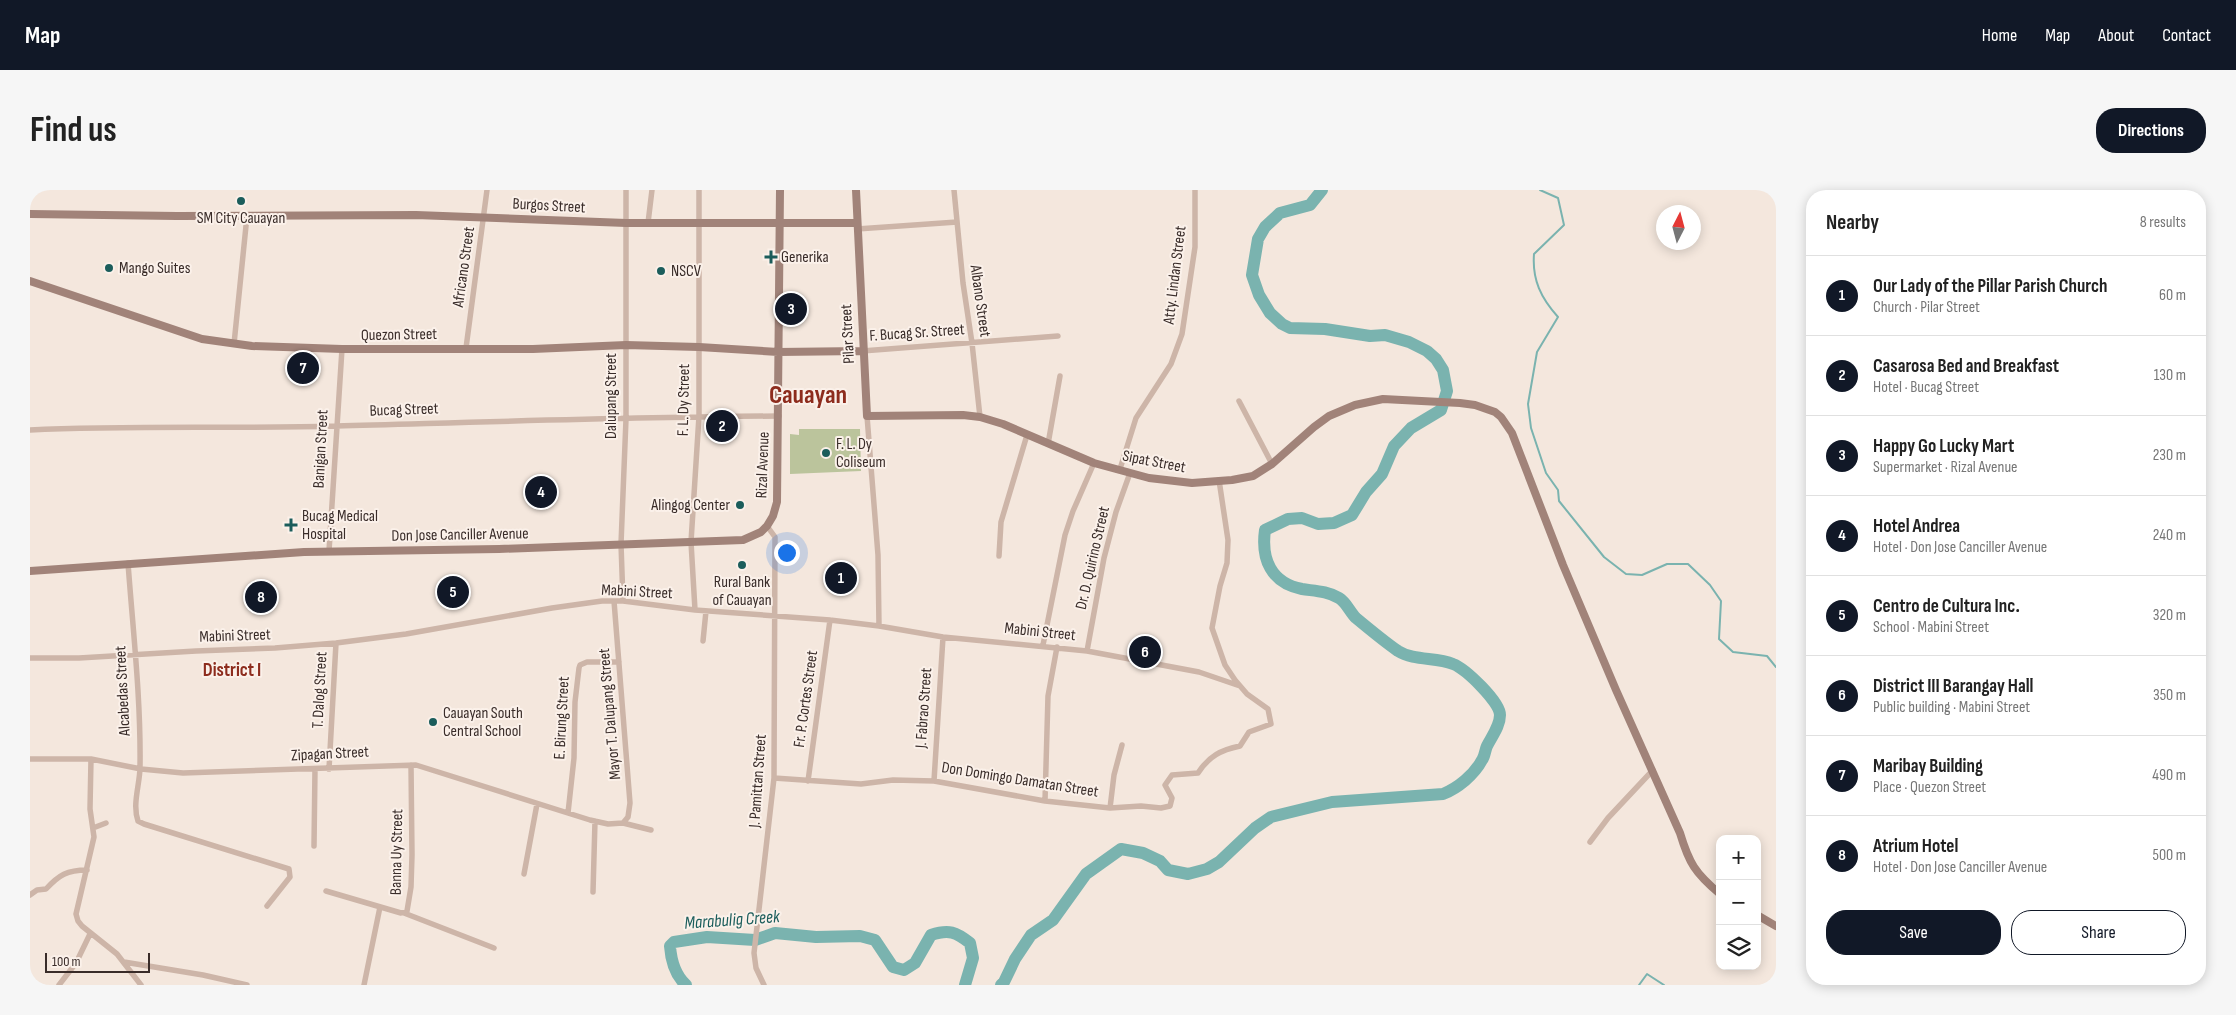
<!DOCTYPE html>
<meta charset="utf-8">
<style>
:root{--surface:#fff;--page:#f6f6f6;--text:#222;--muted:#767676;--line:#e0e0e0;--accent:#111827}
body{margin:0;font-family:"Sofia Sans Condensed",sans-serif;background:var(--page);color:var(--text)}
.controls{position:absolute;right:15px;bottom:15px;display:grid;overflow:hidden;border-radius:10px;box-shadow:0 2px 12px #0003}
.controls button{width:45px;height:45px;display:grid;place-items:center;padding:0;border:0;border-bottom:1px solid var(--line);background:var(--surface);color:var(--text);font:25px sans-serif}
.compass{position:absolute;left:1626px;top:15px;width:45px;height:45px;border-radius:50%;background:var(--surface);box-shadow:0 2px 12px #0003;rotate:6deg}
.scale{position:absolute;left:15px;bottom:12px;width:105px;box-sizing:border-box;padding-left:5px;border:2px solid #392c29;border-top:0;font-size:14px;line-height:18px;white-space:nowrap;color:#392c29;-webkit-text-stroke:4px #fbf1ea;paint-order:stroke}
.you{position:absolute;left:756px;top:362px;width:18px;height:18px;margin:-12px;border:4px solid #fff;border-radius:50%;background:#1a73e8;box-shadow:0 0 0 8px #1a73e833}
.badge{display:grid;place-items:center;width:32px;height:32px;border-radius:50%;background:var(--accent);color:#fff;font-size:16px;font-weight:700}
.pin{position:absolute;translate:-50% -50%;border:2px solid #fff;box-shadow:0 1px 5px #0006}
.list{margin:0;padding:0;list-style:none}
h2{display:flex;justify-content:space-between;align-items:center;height:65px;margin:0;padding:0 20px;font-size:21px}
h2 small{font-size:16px;font-weight:400;color:var(--muted)}
.list li{display:grid;grid-template-columns:32px 1fr auto;gap:15px;align-items:center;box-sizing:border-box;height:80px;padding:0 20px;border-top:1px solid var(--line)}
.list b{display:block;font-size:19px;white-space:nowrap}
.list p{margin:0;font-size:16px;white-space:nowrap;color:var(--muted)}
.list em{font-size:16px;font-style:normal;color:var(--muted)}
.actions{display:flex;gap:10px;padding:15px 20px}
.actions a{flex:1;padding:11px 0;border:1px solid var(--accent);border-radius:20px;text-align:center;font-size:18px;color:var(--accent)}
.actions .main{background:var(--accent);color:#fff}
.icon{flex:none;width:28px;height:28px;fill:none;stroke:currentColor;stroke-width:2;stroke-linecap:round;stroke-linejoin:round}
.map{position:relative;flex:none;width:1746px;height:795px;overflow:hidden;border-radius:20px}
header{display:flex;align-items:center;gap:30px;box-sizing:border-box;height:70px;padding:0 25px;background:var(--accent);color:#fff}
header strong{font-size:24px}
nav{display:flex;gap:28px;margin-inline-start:auto;font-size:18px}
.intro{display:flex;align-items:center;justify-content:space-between;box-sizing:border-box;height:120px;padding:0 30px}
h1{margin:0;font-size:35px}
.button{padding:12px 22px;border-radius:20px;background:var(--accent);color:#fff;font-size:18px;font-weight:700}
main{display:flex;gap:30px;padding:0 30px}
aside{flex:1;background:var(--surface);border-radius:20px;box-shadow:0 2px 12px #0003}
.map>svg:first-child{display:block}
.green{fill:#bbc49c}
.lines{fill:none;stroke-linecap:round;stroke-linejoin:round}
.stream{stroke:#7ab3af;stroke-width:2}
.river{stroke:#7ab3af;stroke-width:12}
.street{stroke:#cdb5a8;stroke-width:5.5}
.secondary{stroke:#a18379;stroke-width:8}
.poi-dot{fill:#1b5d5b;stroke:#fbf1ea;stroke-width:2}
.labels{text-anchor:middle;dominant-baseline:central;stroke-width:4;stroke-linejoin:round;paint-order:stroke}
.street-label{font-size:16px;fill:#392c29;stroke:#fbf1ea}
.poi-label{font-size:16px;fill:#392c29;stroke:#fbf1ea;text-anchor:start}
.water-label{font-size:18px;font-style:italic;fill:#1b5d5b;stroke:#fbf1ea}
.quarter-label{font-size:19px;font-weight:bold;fill:#8d2c1d;stroke:#fbf1ea}
.town-label{font-size:26px;font-weight:bold;fill:#8d2c1d;stroke:#fbf1ea}
</style>
<header>
<strong>Map</strong>
<nav><a>Home</a><a>Map</a><a>About</a><a>Contact</a></nav>
</header>
<div class="intro"><h1>Find us</h1><a class="button">Directions</a></div>
<main>
<div class="map">
<svg width="1746" height="795" viewBox="0 0 1746 795">
<rect width="100%" height="100%" fill="#f4e7dd"/>
<path class="green" d="M 769,239 L 830,239 L 831,281 L 760,284 L 760,244 L 769,245 Z"/>
<g class="lines">
<path class="stream" d="M 1510,0 L 1528,8 L 1534,35 L 1504,64 C 1502,90 1511,108 1528,127 L 1507,162 L 1498,214 L 1501,238 L 1516,283 L 1528,300 L 1529,311 L 1574,367 L 1596,384 L 1612,385 L 1637,374 L 1658,374 L 1680,395 L 1691,411 L 1689,449 L 1703,462 L 1737,466 L 1746,477
M 1609,795 L 1617,784 L 1634,795"/>
<path class="river" d="M 656,795 C 645,785 641,770 640,756 L 644,752 L 677,747 L 725,750 L 745,743 L 786,747 L 830,746 L 845,750 L 863,777 L 874,780 L 885,773 L 901,745 C 919,739 926,742 940,753 L 943,768 L 935,795
M 971,795 L 974,792 L 985,769 L 1001,745 L 1023,730 L 1056,684 L 1091,659 L 1113,663 L 1130,671 L 1138,680 L 1158,684 L 1177,679 L 1189,672 L 1225,638 L 1241,627 L 1302,612 L 1413,604 C 1428,598 1444,585 1452,570 C 1455,566 1455,560 1457,556 C 1462,546 1470,536 1470,525 C 1470,512 1436,479 1423,474 C 1406,467 1384,471 1368,461 C 1355,452 1338,438 1326,428 C 1320,422 1316,412 1309,408 C 1297,401 1285,401 1272,399 C 1241,393 1231,369 1235,340 L 1258,329 L 1272,328 L 1288,334 L 1304,333 L 1322,325 L 1336,302 L 1352,284 L 1364,256 L 1381,238 L 1411,220 L 1417,201 L 1413,180 L 1406,169 L 1397,161 L 1379,152 L 1355,145 L 1340,146 L 1295,139 L 1260,138 L 1252,134 L 1240,123 L 1229,105 L 1222,85 L 1228,49 L 1235,37 L 1250,23 L 1280,15 L 1292,0"/>
<path class="street" d="M 924,0 L 933,93 L 942,153 L 950,227
M 618,33 L 622,0
M 827,39 L 927,32
M 204,154 L 217,26
M 436,158 L 457,0
M 832,161 L 1028,146
M 1209,211 L 1242,274
M 837,226 L 848,365 L 849,436
M 0,240 C 102,235 204,239 306,236 C 454,232 601,227 749,226
M 1018,254 L 1030,186
M 1090,279 L 1106,228 L 1141,174 L 1152,144 L 1165,57 L 1165,0
M 299,361 L 312,159
M 969,366 L 971,332 L 997,245
M 98,373 C 103,441 111,509 110,577 C 110,594 102,614 108,631 L 114,634 L 259,679 L 260,687 L 237,716
M 584,411 L 600,613 L 598,627 L 593,633
M 593,411 L 591,354 L 596,229 L 596,0
M 665,420 L 661,352 L 669,226 L 669,0
M 673,451 L 676,421
M 1013,455 L 1035,345 L 1043,321 L 1064,273
M 1057,461 L 1074,368 L 1086,322 L 1100,283
M 0,468 L 49,468 L 166,461 L 245,458 L 306,453 L 376,444 L 522,418 L 572,411 L 593,411 L 665,420 L 800,430 L 849,436 L 913,447 L 1057,461 L 1169,482 L 1210,496
M 0,569 L 61,569 L 111,579 L 153,583 L 386,575 L 560,630 L 578,634 L 593,633 L 621,640
M 61,569 L 60,619 L 64,647 L 46,724 L 48,731 L 52,736 L 87,764 L 111,795
M 299,579 L 306,453
M 744,588 L 831,594 L 863,590 L 904,591 L 1015,611 L 1080,618 L 1111,616 L 1131,618 L 1140,616 L 1142,608 L 1135,595 L 1142,585 L 1168,583 C 1179,566 1191,560 1210,556 L 1219,542 L 1241,534 L 1238,519 L 1217,504 L 1205,490 L 1195,475 L 1182,438 L 1190,396 L 1197,373 L 1198,350 L 1189,290
M 778,591 L 800,430
M 904,591 L 913,447
M 1015,611 L 1018,506 L 1027,457
M 1080,618 L 1084,585 L 1092,555
M 538,623 L 544,568 L 545,512 L 549,478 L 550,475 L 557,472 L 589,472
M 63,638 L 76,633
M 1560,652 L 1578,628 L 1623,580
M 284,656 L 285,579
M 494,684 L 507,614
M 296,701 L 371,723 L 377,721 L 381,697 L 382,665 L 381,575
M 563,702 L 565,631
M 0,705 L 7,700 L 16,699 C 29,685 37,680 57,680
M 374,723 L 464,758
M 94,772 L 173,785 L 217,795
M 0,789 L 1,795
M 29,795 L 46,773 L 60,744
M 334,795 L 350,717
M 734,795 L 726,778 L 724,763 L 744,588 L 745,347 L 737,336"/>
<path class="secondary" d="M 826,0 L 837,226 L 933,225 L 950,227 L 973,234 L 1064,273 L 1119,288 L 1162,293 L 1202,290 L 1223,286 L 1242,274 L 1284,237 L 1299,226 L 1325,215 L 1353,209 L 1430,213 L 1445,215 L 1465,222 L 1471,227 L 1482,243 L 1533,375 L 1586,500 L 1650,643 C 1659,673 1665,683 1690,704
M 0,24 L 147,26 L 386,25 L 596,33 L 827,33
M 0,91 L 172,149 L 222,156 L 312,159 L 503,159 L 596,155 L 669,157 L 748,162 L 832,161
M 0,381 L 274,362 L 469,359 L 713,350 L 731,342 L 737,336 L 743,326 L 747,312 L 750,0
M 1727,725 L 1746,736"/>
</g>
<g class="poi-dot">
<circle cx="211" cy="11" r="5"/>
<path d="M738.5 59.5h5v5h5v5h-5v5h-5v-5h-5v-5h5z"/>
<circle cx="79" cy="78" r="5"/>
<circle cx="631" cy="81" r="5"/>
<circle cx="796" cy="263" r="5"/>
<circle cx="710" cy="315" r="5"/>
<path d="M258.5 327.5h5v5h5v5h-5v5h-5v-5h-5v-5h5z"/>
<circle cx="712" cy="375" r="5"/>
<circle cx="403" cy="532" r="5"/>
</g>
<g class="labels">
<g class="street-label">
<text transform="translate(519 16) rotate(3)">Burgos Street</text>
<text transform="translate(434 77) rotate(-82)">Africano Street</text>
<text transform="translate(1145 85) rotate(-83)">Atty. Lindan Street</text>
<text transform="translate(950 111) rotate(82)">Albano Street</text>
<text transform="translate(887 143) rotate(-4)">F. Bucag Sr. Street</text>
<text transform="translate(818 144) rotate(-93)">Pilar Street</text>
<text transform="translate(369 145) rotate(-1)">Quezon Street</text>
<text transform="translate(581 206) rotate(-90)">Dalupang Street</text>
<text transform="translate(654 210) rotate(-89)">F. L. Dy Street</text>
<text transform="translate(374 220) rotate(-2)">Bucag Street</text>
<text transform="translate(291 259) rotate(-87)">Banigan Street</text>
<text transform="translate(1124 272) rotate(11)">Sipat Street</text>
<text transform="translate(733 275) rotate(-88)">Rizal Avenue</text>
<text transform="translate(430 345) rotate(-1)">Don Jose Canciller Avenue</text>
<text transform="translate(1063 368) rotate(-77)">Dr. D. Quirino Street</text>
<text transform="translate(607 402) rotate(3)">Mabini Street</text>
<text transform="translate(1010 442) rotate(6)">Mabini Street</text>
<text transform="translate(205 446) rotate(-2)">Mabini Street</text>
<text transform="translate(290 500) rotate(-87)">T. Dalog Street</text>
<text transform="translate(93 501) rotate(-93)">Alcabedas Street</text>
<text transform="translate(776 509) rotate(-82)">Fr. P. Cortes Street</text>
<text transform="translate(894 518) rotate(-86)">J. Fabrao Street</text>
<text transform="translate(580 524) rotate(-95)">Mayor T. Dalupang Street</text>
<text transform="translate(532 528) rotate(-87)">E. Birung Street</text>
<text transform="translate(300 564) rotate(-3)">Zipagan Street</text>
<text transform="translate(990 590) rotate(9)">Don Domingo Damatan Street</text>
<text transform="translate(728 591) rotate(-86)">J. Pamittan Street</text>
<text transform="translate(367 662) rotate(-89)">Banna Uy Street</text>
</g>
<g class="poi-label">
<text x="211" y="28" text-anchor="middle">SM City Cauayan</text>
<text x="751" y="67">Generika</text>
<text x="89" y="78">Mango Suites</text>
<text x="641" y="81">NSCV</text>
<text x="806" y="254">F. L. Dy<tspan x="806" dy="18">Coliseum</tspan></text>
<text x="700" y="315" text-anchor="end">Alingog Center</text>
<text x="272" y="326">Bucag Medical<tspan x="272" dy="18">Hospital</tspan></text>
<text x="712" y="392" text-anchor="middle">Rural Bank<tspan x="712" dy="18">of Cauayan</tspan></text>
<text x="413" y="523">Cauayan South<tspan x="413" dy="18">Central School</tspan></text>
</g>
<g class="water-label">
<text transform="translate(702 730) rotate(-4)">Marabulig Creek</text>
</g>
<g class="quarter-label">
<text x="202" y="480">District I</text>
</g>
<g class="town-label">
<text x="778" y="205">Cauayan</text>
</g>
</g>
</svg>
<div class="controls">
<button>+</button>
<button>−</button>
<button><svg class="icon" aria-label="layers" viewBox="0 0 24 24"><path d="M12 4l9 5-9 5-9-5zM3 14l9 5 9-5"/></svg></button>
</div>
<svg class="compass" viewBox="-18 -18 36 36"><path d="M0-13l5 13h-10z" fill="#e53935"/><path d="M0 13l5-13h-10z" fill="#767676"/></svg>
<div class="scale">100 m</div>
<div class="you"></div>
<div class="pin badge" style="left:811px;top:388px">1</div>
<div class="pin badge" style="left:692px;top:236px">2</div>
<div class="pin badge" style="left:761px;top:119px">3</div>
<div class="pin badge" style="left:511px;top:302px">4</div>
<div class="pin badge" style="left:423px;top:402px">5</div>
<div class="pin badge" style="left:1115px;top:462px">6</div>
<div class="pin badge" style="left:273px;top:178px">7</div>
<div class="pin badge" style="left:231px;top:407px">8</div>
</div>
<aside>
<h2>Nearby<small>8 results</small></h2>
<ul class="list">
<li><span class="badge">1</span><div><b>Our Lady of the Pillar Parish Church</b><p>Church · Pilar Street</p></div><em>60 m</em></li>
<li><span class="badge">2</span><div><b>Casarosa Bed and Breakfast</b><p>Hotel · Bucag Street</p></div><em>130 m</em></li>
<li><span class="badge">3</span><div><b>Happy Go Lucky Mart</b><p>Supermarket · Rizal Avenue</p></div><em>230 m</em></li>
<li><span class="badge">4</span><div><b>Hotel Andrea</b><p>Hotel · Don Jose Canciller Avenue</p></div><em>240 m</em></li>
<li><span class="badge">5</span><div><b>Centro de Cultura Inc.</b><p>School · Mabini Street</p></div><em>320 m</em></li>
<li><span class="badge">6</span><div><b>District III Barangay Hall</b><p>Public building · Mabini Street</p></div><em>350 m</em></li>
<li><span class="badge">7</span><div><b>Maribay Building</b><p>Place · Quezon Street</p></div><em>490 m</em></li>
<li><span class="badge">8</span><div><b>Atrium Hotel</b><p>Hotel · Don Jose Canciller Avenue</p></div><em>500 m</em></li>
</ul>
<div class="actions"><a class="main">Save</a><a>Share</a></div>
</aside>
</main>
